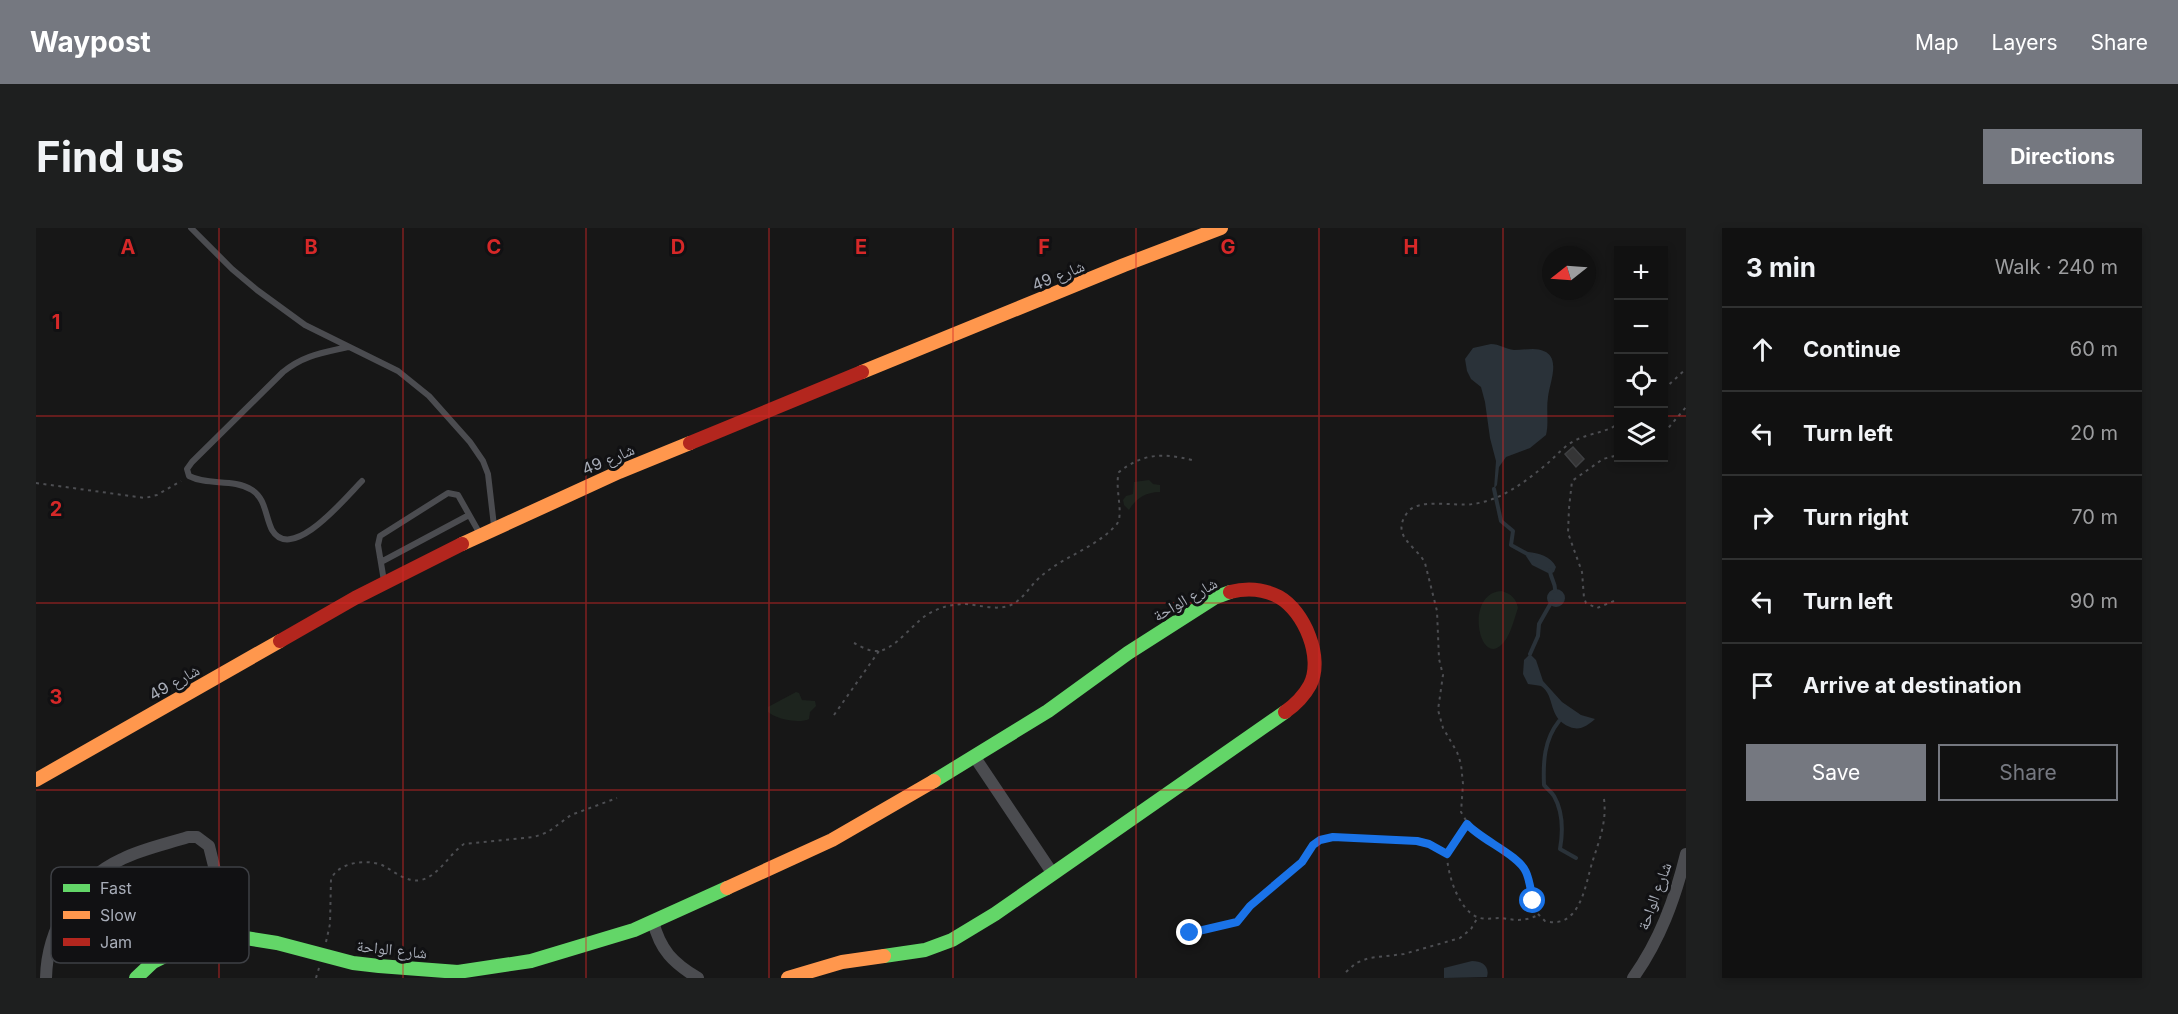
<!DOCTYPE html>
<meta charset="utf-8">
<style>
:root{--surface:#111;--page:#1e1f1f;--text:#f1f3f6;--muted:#9c9d9f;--line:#303131;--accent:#757880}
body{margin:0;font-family:Inter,"Noto Naskh Arabic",sans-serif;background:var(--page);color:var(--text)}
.controls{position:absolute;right:18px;top:18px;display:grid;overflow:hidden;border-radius:0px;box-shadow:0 3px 9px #0003}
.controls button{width:54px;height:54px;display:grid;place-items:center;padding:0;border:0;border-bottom:2px solid var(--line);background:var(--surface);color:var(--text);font:30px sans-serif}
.compass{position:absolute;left:1506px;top:18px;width:54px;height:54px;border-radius:50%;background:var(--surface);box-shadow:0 3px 9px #0003;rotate:253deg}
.stop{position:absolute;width:18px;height:18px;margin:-14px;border:4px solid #1a73e8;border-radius:50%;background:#fff}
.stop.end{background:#1a73e8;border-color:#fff;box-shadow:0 2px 6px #0008}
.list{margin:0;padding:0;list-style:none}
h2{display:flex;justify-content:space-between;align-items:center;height:78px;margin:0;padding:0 24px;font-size:26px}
h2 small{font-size:20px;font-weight:400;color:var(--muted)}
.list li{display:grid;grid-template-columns:39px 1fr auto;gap:18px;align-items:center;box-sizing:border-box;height:84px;padding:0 24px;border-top:2px solid var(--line)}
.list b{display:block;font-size:22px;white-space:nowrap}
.list em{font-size:20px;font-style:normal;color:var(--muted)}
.actions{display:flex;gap:12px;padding:18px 24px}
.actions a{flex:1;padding:14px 0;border:2px solid var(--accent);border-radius:0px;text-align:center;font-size:21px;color:var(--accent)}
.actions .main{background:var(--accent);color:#fff}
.icon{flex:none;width:33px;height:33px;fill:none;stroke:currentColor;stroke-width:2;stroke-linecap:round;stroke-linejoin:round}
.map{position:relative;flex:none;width:1650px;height:750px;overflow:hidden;border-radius:0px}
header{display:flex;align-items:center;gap:36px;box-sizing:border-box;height:84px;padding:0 30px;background:var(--accent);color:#fff}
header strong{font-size:28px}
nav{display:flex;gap:33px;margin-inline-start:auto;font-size:21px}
.intro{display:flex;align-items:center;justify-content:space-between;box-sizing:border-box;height:144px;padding:0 36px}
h1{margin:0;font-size:42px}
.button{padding:15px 27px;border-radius:0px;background:var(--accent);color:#fff;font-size:21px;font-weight:700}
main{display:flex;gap:36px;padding:0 36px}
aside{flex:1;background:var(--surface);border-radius:0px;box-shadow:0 3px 9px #0003}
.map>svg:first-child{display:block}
.green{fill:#1d241e}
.water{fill:#2a3239}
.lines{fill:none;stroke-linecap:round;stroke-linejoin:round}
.stream{stroke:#2a3239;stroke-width:4}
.building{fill:#353536;stroke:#3f4043;stroke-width:1.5}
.path{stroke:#4d4e52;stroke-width:2;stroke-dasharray:3 4.5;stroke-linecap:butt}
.lane{stroke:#4b4c50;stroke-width:6}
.street{stroke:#4b4c50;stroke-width:12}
.fast{stroke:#63d668;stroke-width:14}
.slow{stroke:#ff974d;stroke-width:14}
.jam{stroke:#b3261e;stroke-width:14}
.route{stroke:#1a73e8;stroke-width:8}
.grid{fill:none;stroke:#d62828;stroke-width:1.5;stroke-opacity:0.55}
.labels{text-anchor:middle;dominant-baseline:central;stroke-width:6;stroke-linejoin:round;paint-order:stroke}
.street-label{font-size:16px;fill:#a8adb8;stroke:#111113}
.key{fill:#111113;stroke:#3e4045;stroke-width:1.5}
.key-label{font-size:16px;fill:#a8adb8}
.grid-label{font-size:20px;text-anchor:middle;font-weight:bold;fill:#d62828;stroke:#111113;stroke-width:6;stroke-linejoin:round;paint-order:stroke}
</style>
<header>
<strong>Waypost</strong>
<nav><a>Map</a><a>Layers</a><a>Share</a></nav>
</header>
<div class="intro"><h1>Find us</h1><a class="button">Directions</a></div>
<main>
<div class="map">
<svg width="1650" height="750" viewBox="0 0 1650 750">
<rect width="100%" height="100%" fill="#171717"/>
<path class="green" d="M 1113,252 L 1117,256 L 1124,257 L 1124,264 C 1110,264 1100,270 1093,282 L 1088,277 L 1087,272 L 1090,268 L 1097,266 L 1098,254 Z
M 1466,363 C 1475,366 1480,370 1482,380 C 1478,391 1474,411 1464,418 C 1442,436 1429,364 1466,363 Z
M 760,464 L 763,465 L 766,472 L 779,473 L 780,478 L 774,484 L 773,491 C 763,496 740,491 732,484 L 732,479 Z"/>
<path class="water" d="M 1455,116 C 1463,116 1470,121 1478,122 C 1484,122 1490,121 1497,121 C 1529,122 1514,152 1512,169 C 1510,182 1513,195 1510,207 L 1494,220 L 1470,229 L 1463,239 L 1461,257 L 1458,261 L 1460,233 L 1454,210 L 1449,174 L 1445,159 L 1435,151 L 1431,143 L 1429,131 L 1437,120 Z
M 1492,324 C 1502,325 1515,328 1520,339 L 1518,344 L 1514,346 L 1496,337 L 1490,328 Z
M1511 370a9 9 0 1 1 18 0a9 9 0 1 1-18 0Z
M 1494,426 L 1500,432 L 1507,453 L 1526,474 L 1545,487 L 1559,491 C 1551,498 1544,503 1534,499 C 1511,490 1520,468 1505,458 C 1502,457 1496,457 1492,456 L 1487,446 L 1488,432 Z
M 1436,733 C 1446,733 1454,738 1451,749 L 1408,750 L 1408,740 Z"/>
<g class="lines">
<path class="stream" d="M 1458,261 L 1465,293 L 1477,303 L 1475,317 L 1495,328
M 1514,342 C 1514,350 1520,355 1519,363
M 1494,426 L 1502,408 L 1503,396 L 1516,373
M 1523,493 C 1508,512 1507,534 1508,557 C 1511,561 1515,563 1518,568 C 1527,584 1527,604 1524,621 L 1540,630"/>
</g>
<path class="building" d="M 1537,219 L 1548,231 L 1540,239 L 1529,226 Z"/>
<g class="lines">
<path class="path" d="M 1628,161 L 1650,141
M 1628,205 L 1650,179
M 0,255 L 109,270 L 121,267 L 145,253
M 1578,373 L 1561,380 L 1550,375 L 1548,370 L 1546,344 L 1532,305 L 1533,280 L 1536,253 L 1567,231 L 1582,227
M 818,415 C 824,418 832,423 839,423 C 859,425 879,390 898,383 C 908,378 919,376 930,376 C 944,377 961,383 975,377 C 986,372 993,360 1001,352 C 1024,329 1059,321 1080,297 C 1089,288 1078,260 1083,244 C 1107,225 1127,225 1156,232
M 798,487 L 843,423
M 1568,571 C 1571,594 1563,613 1556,635 C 1549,658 1544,702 1509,693 L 1500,684 L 1490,642 L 1483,635 L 1434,599 L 1425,584 L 1427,556 L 1425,536 L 1421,524 L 1407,500 L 1402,482 L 1407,447 L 1403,431 L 1401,383 L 1389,335 C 1381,318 1354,309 1371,285 C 1382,269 1419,279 1437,276 C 1466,272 1489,254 1512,235 C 1521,227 1529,217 1540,212 C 1554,205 1569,205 1582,196
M 1431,596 L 1411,626 C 1411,645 1422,681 1441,689 C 1448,692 1457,690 1465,690 C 1478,692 1489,694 1502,687
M 1154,705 L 1201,694 L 1214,678 L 1266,634 L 1277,617 L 1284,612 L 1297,609 L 1381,613 L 1393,616 L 1411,626
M 290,714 L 294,696 L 295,651 C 303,634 330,631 346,637 C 358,643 370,655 385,652 C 403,648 413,626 428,616 L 498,609 L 512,604 L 535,587 L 581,570
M 1310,744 L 1320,735 L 1333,730 L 1368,726 L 1424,710 L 1435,701 L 1442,689
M 280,750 L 283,740"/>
<path class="lane" d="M 155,0 L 196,41 L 221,62 L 269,97 L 362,143 L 393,168 L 434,214 L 447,233 L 452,246 L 458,298
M 312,119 C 286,125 268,127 247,144 L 156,234 L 151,241 L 153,248 C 172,258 197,250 216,262 C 230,271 229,288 236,302 C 256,336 311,268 326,253
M 345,334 L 433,287
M 348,353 L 342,317 L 344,308 L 412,265 L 422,267 L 444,306"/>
<path class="street" d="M 938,528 L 1017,646
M 617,693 C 624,722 637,735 662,750
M 10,750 C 11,701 40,652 86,631 C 106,621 130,616 152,609 L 161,609 L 173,618 L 190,686 L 191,707
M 1597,750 C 1624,712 1639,671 1650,626"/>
<path class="fast" d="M 898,553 L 1012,483 L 1092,425 L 1178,370 L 1194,364
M 848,728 L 889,722 L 916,712 L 959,686 L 1249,484
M 100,750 L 117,734 L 155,715 L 191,707 L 241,715 L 317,735 L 343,738 L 422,744 L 495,733 L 598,702 L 691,660"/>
<path class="slow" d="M 826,144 L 1088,37 L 1185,0
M 426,316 L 583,244 L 654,215
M 0,552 L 244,413
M 691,660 L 796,612 L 898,553
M 752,750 L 806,734 L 848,728"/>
<path class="jam" d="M 654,215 L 826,144
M 1194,364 C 1210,360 1228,361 1243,369 C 1268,383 1288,430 1274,457 C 1268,468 1259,477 1249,484
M 244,413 L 319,370 L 426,316"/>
</g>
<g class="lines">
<path class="route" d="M 1154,705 L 1201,694 L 1214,678 L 1266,634 L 1277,617 L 1284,612 L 1297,609 L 1381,613 L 1393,616 L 1411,626 L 1431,596 C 1445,612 1483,627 1490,644 C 1494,653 1495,664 1497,673"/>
</g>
<path class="grid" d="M 183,0 L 183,750M 367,0 L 367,750M 550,0 L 550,750M 733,0 L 733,750M 917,0 L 917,750M 1100,0 L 1100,750M 1283,0 L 1283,750M 1467,0 L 1467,750M 0,188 L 1582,188M 1628,188 L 1650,188M 0,375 L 1650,375M 0,562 L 1650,562"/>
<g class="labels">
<g class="street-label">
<text transform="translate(1022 47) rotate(-22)">شارع 49</text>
<text transform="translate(572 231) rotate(-23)">شارع 49</text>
<text transform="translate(1149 371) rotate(-30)">شارع الواحة</text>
<text transform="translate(138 454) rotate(-30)">شارع 49</text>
<text transform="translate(1618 668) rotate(-70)">شارع الواحة</text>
<text transform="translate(356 721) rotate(6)">شارع الواحة</text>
</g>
</g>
<rect x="15" y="639" width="198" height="96" rx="9" class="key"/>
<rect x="27" y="656" width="27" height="8" fill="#63d668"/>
<rect x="27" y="683" width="27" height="8" fill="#ff974d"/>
<rect x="27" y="710" width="27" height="8" fill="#b3261e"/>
<g class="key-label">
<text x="64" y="666">Fast</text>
<text x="64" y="693">Slow</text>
<text x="64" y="720">Jam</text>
</g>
<g class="grid-label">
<text x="92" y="26">A</text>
<text x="275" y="26">B</text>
<text x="458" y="26">C</text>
<text x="642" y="26">D</text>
<text x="825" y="26">E</text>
<text x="1008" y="26">F</text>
<text x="1192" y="26">G</text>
<text x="1375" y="26">H</text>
<text x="20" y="101">1</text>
<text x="20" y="288">2</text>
<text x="20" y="476">3</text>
</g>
</svg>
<div class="controls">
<button>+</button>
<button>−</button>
<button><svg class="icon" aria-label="locate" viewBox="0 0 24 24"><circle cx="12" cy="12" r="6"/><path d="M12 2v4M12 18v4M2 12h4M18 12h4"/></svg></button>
<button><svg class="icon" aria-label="layers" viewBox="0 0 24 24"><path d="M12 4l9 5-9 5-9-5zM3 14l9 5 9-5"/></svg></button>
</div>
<svg class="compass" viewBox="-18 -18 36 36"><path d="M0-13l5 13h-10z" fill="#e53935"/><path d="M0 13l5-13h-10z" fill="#9c9d9f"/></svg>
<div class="stop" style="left:1497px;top:673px"></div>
<div class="stop end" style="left:1154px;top:705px"></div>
</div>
<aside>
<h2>3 min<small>Walk · 240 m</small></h2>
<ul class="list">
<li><svg class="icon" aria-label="ahead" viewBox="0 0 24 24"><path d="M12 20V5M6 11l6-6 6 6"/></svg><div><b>Continue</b></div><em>60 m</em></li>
<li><svg class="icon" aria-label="left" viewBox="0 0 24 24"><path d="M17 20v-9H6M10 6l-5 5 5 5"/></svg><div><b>Turn left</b></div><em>20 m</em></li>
<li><svg class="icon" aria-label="right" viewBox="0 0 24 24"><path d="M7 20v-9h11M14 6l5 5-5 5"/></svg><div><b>Turn right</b></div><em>70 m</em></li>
<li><svg class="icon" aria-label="left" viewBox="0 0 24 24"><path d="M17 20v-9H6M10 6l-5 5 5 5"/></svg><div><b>Turn left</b></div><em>90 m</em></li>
<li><svg class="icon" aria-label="arrive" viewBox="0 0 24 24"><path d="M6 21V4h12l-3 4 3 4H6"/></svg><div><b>Arrive at destination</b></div></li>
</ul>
<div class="actions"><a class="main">Save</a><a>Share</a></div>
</aside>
</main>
